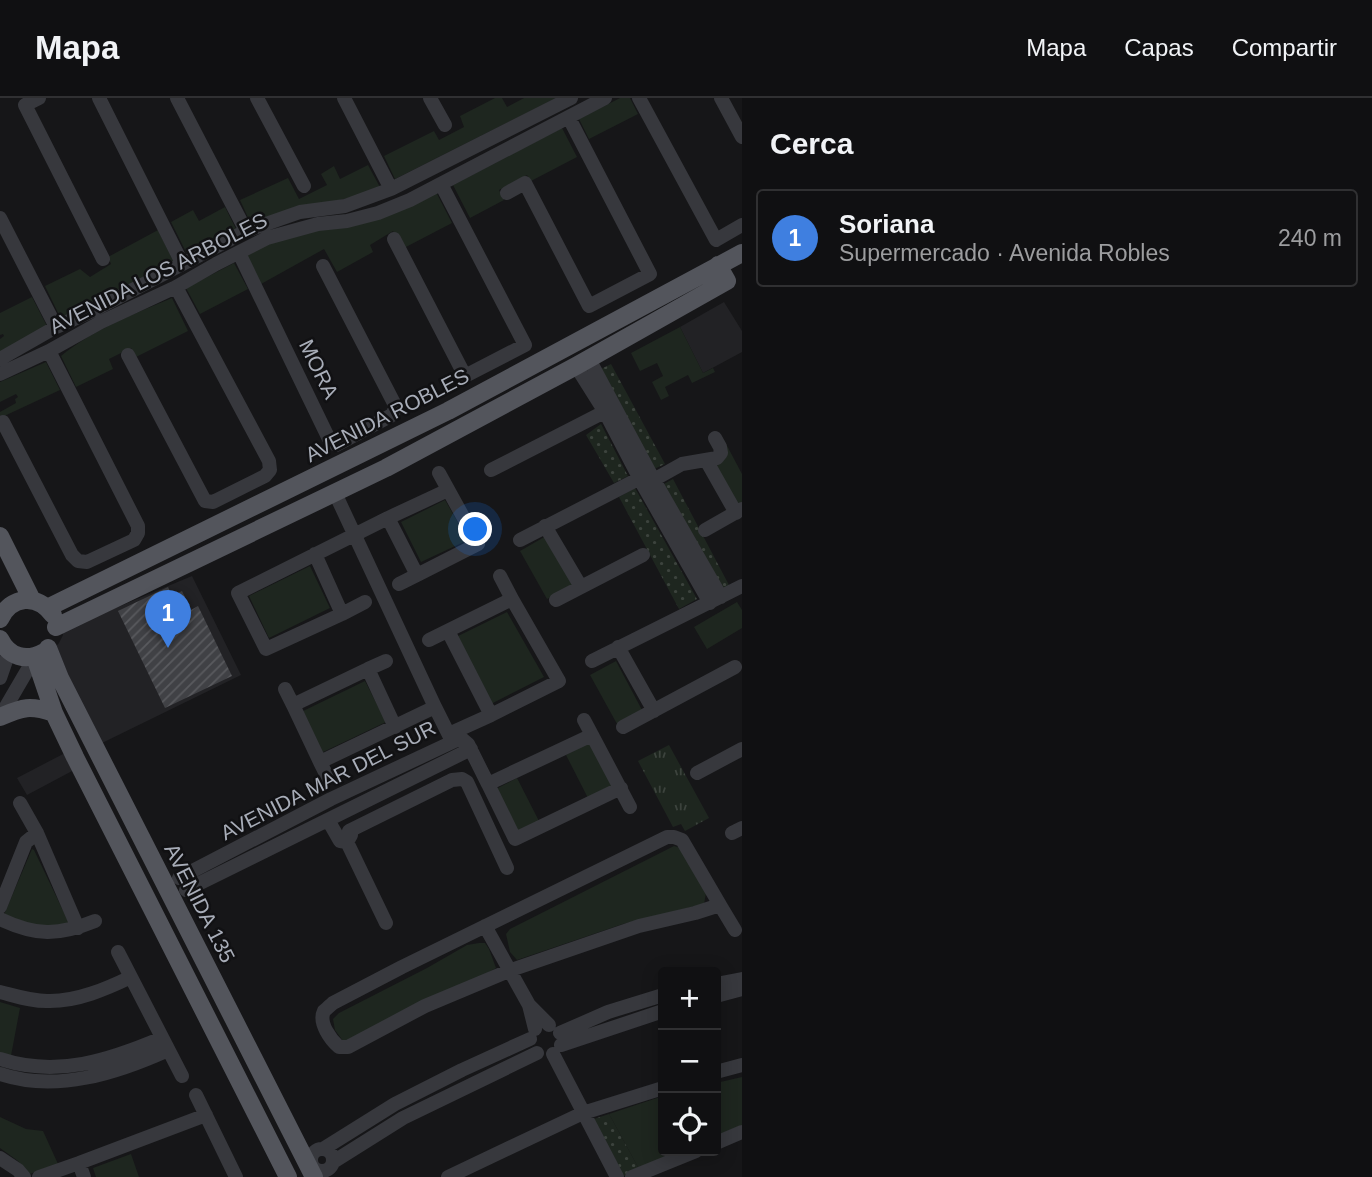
<!DOCTYPE html>
<html lang="es">
<meta charset="utf-8">
<style>
:root{--surface:#101012;--page:#1e1e20;--text:#f1f3f6;--muted:#9c9d9f;--line:#303032;--accent:#ea580c}
body{margin:0;font-family:Helvetica,sans-serif;background:var(--page);color:var(--text)}
.controls{position:absolute;right:21px;bottom:21px;display:grid;overflow:hidden;border-radius:7px;box-shadow:0 4px 18px #0003}
.controls button{width:63px;height:63px;display:grid;place-items:center;padding:0;border:0;border-bottom:2px solid var(--line);background:var(--surface);color:var(--text);font:35px sans-serif}
.you{position:absolute;left:476px;top:432px;width:24px;height:24px;margin:-18px;border:5px solid #fff;border-radius:50%;background:#1a73e8;box-shadow:0 0 0 10px #1a73e833}
.badge{display:grid;place-items:center;width:46px;height:46px;border-radius:50%;background:var(--accent);color:#fff;font-size:23px;font-weight:700}
.pin{position:absolute;translate:-50% -58px;filter:drop-shadow(0 2px 4px #0008)}
.pin::after{content:'';position:absolute;top:37px;width:24px;height:21px;background:inherit;clip-path:polygon(0 0,100% 0,50% 100%)}
.list{margin:0;padding:0;list-style:none}
h2{display:flex;justify-content:space-between;align-items:center;height:91px;margin:0;padding:0 28px;font-size:30px}
h2 small{font-size:23px;font-weight:400;color:var(--muted)}
.list li{display:grid;grid-template-columns:46px 1fr auto;gap:21px;align-items:center;box-sizing:border-box;height:98px;margin:0 14px 14px;padding:0 14px;border:2px solid var(--line);border-radius:7px}
.list b{display:block;font-size:26px;white-space:nowrap}
.list p{margin:0;font-size:23px;white-space:nowrap;color:var(--muted)}
.list em{font-size:23px;font-style:normal;color:var(--muted)}
.icon{flex:none;width:38px;height:38px;fill:none;stroke:currentColor;stroke-width:2;stroke-linecap:round;stroke-linejoin:round}
.map{position:relative;flex:none;width:742px;height:1079px;overflow:hidden}
header{display:flex;align-items:center;gap:42px;box-sizing:border-box;height:98px;padding:0 35px;background:var(--surface);border-bottom:2px solid var(--line)}
header strong{font-size:33px}
nav{display:flex;gap:38px;margin-inline-start:auto;font-size:24px}
main{display:flex}
aside{flex:1;background:var(--surface)}
.map>svg:first-child{display:block}
.built{fill:#222225}
.grass{fill:url(#grass-tufts)}
.park{fill:#1e261f}
.garden{fill:url(#garden-dots)}
.building{fill:url(#building-hatch)}
.lines{fill:none;stroke-linecap:round;stroke-linejoin:round}
.minor{stroke:#37383d;stroke-width:14}
.major{stroke:#53555c;stroke-width:18}
.labels{text-anchor:middle;dominant-baseline:central;stroke-width:5;stroke-linejoin:round;paint-order:stroke}
.street-label{font-size:21px;fill:#a8adb8;stroke:#111113}
</style>
<header>
<strong>Mapa</strong>
<nav><a>Mapa</a><a>Capas</a><a>Compartir</a></nav>
</header>
<main>
<div class="map">
<svg width="742" height="1079" viewBox="0 0 742 1079">
<defs>
<pattern id="grass-tufts" width="24" height="20" patternUnits="userSpaceOnUse" patternTransform="scale(1.75)"><rect width="24" height="20" fill="#1e261f"/><path d="M3 7l-1-3M5 7V3M7 7l1-3M15 17l-1-3M17 17v-4M19 17l1-3" fill="none" stroke="#3c433d"/></pattern>
<pattern id="garden-dots" width="8" height="8" patternUnits="userSpaceOnUse" patternTransform="scale(1.75)"><rect width="8" height="8" fill="#1e261f"/><path d="M2 2h.1M6 6h.1" fill="none" stroke="#3c433d" stroke-width="1.8" stroke-linecap="round"/></pattern>
<pattern id="building-hatch" width="6" height="6" patternUnits="userSpaceOnUse" patternTransform="scale(1.75)"><rect width="6" height="6" fill="#404145"/><path d="M-1 1l2-2M0 6l6-6M5 7l2-2" fill="none" stroke="#595a5e"/></pattern>
</defs>
<rect width="100%" height="100%" fill="#161618"/>
<path class="built" d="M 724,204 L 742,233 L 742,254 L 703,275 L 680,229 Z
M 192,478 L 241,577 L 102,645 L 53,552 L 59,545 L 63,537 L 63,532 Z
M 65,655 L 74,672 L 27,697 L 17,680 Z"/>
<path class="grass" d="M 669,647 L 709,720 L 685,733 L 681,726 L 673,729 L 638,663 Z"/>
<path class="park" d="M 495,0 L 502,0 L 507,9 L 524,0 L 556,0 L 395,81 L 384,58 L 434,33 L 439,42 L 464,29 L 460,18 Z
M 620,0 L 630,0 L 638,16 L 589,41 L 579,21 Z
M 562,30 L 577,59 L 531,83 L 527,77 L 499,92 L 504,102 L 470,120 L 453,87 Z
M 368,67 L 381,91 L 251,126 L 240,102 L 288,80 L 299,101 L 327,87 L 321,76 L 334,68 L 340,81 Z
M 436,94 L 452,125 L 404,150 L 393,133 L 370,147 L 373,154 L 337,174 L 324,151 L 261,186 L 245,156 L 269,145 Z
M 225,109 L 236,131 L 187,156 L 171,124 L 193,112 L 199,123 Z
M 158,132 L 174,164 L 61,221 L 45,188 L 80,171 L 90,179 L 111,166 L 108,159 Z
M 234,165 L 248,191 L 200,216 L 186,190 Z
M 32,199 L 48,230 L 0,255 L 0,241 L 4,238 L 3,236 L 0,237 L 0,215 Z
M 172,200 L 188,233 L 136,259 L 131,250 L 109,261 L 113,271 L 76,289 L 61,258 C 94,231 134,216 172,200 Z
M 680,229 L 703,275 L 713,270 L 715,274 L 692,285 L 688,277 L 665,289 L 669,298 L 661,302 L 652,284 L 663,278 L 657,265 L 640,273 L 631,255 Z
M 46,264 L 60,292 L 0,320 L 0,314 L 16,305 L 15,301 L 18,299 L 16,296 L 0,304 L 0,284 Z
M 724,342 L 742,376 L 742,404 L 735,408 L 714,370 L 723,363 L 723,343 Z
M 445,402 L 468,442 L 421,464 L 401,424 Z
M 546,438 L 573,488 L 547,501 L 520,453 Z
M 310,468 L 330,510 L 269,540 L 249,498 Z
M 737,504 L 742,512 L 742,530 L 707,551 L 694,529 Z
M 507,514 L 544,579 L 491,606 L 456,539 Z
M 616,563 L 642,612 L 617,626 L 590,577 Z
M 365,583 L 386,624 L 321,655 L 301,614 Z
M 590,644 L 613,689 L 589,702 L 566,657 Z
M 517,680 L 540,725 L 514,738 L 492,693 Z
M 674,748 L 681,750 L 706,795 L 704,806 L 623,826 L 517,862 L 510,854 L 506,836 L 510,831 Z
M 32,751 L 34,752 L 69,825 L 43,830 L 3,819 Z
M 479,845 L 485,845 L 489,851 L 496,870 L 486,876 L 353,942 L 343,943 L 335,932 L 333,921 L 339,915 L 427,870 L 467,847 Z
M 0,904 L 20,910 L 10,963 L 0,959 Z
M 742,979 L 742,1027 L 716,1038 L 716,985 Z
M 663,998 L 663,1053 L 682,1053 L 639,1071 L 609,1016 Z
M 0,1019 L 26,1031 L 43,1033 L 58,1066 L 30,1076 L 18,1063 L 0,1050 Z
M 131,1056 L 139,1079 L 96,1079 L 93,1070 Z"/>
<path class="garden" d="M 611,266 L 665,366 L 654,371 L 597,273 Z
M 601,326 L 628,378 L 614,385 L 586,337 Z
M 673,381 L 730,489 L 720,494 L 662,387 Z
M 635,390 L 697,501 L 679,511 L 619,399 Z
M 609,1016 L 639,1071 L 624,1078 L 594,1021 Z"/>
<path class="building" d="M 168,489 L 172,498 L 182,493 L 191,512 L 198,508 L 232,578 L 165,610 L 118,513 Z"/>
<g class="lines">
<path class="minor" d="M 39,0 L 25,7 L 103,161
M 99,0 L 182,165
M 177,0 L 246,133
M 257,0 L 304,88
M 344,0 L 391,91
M 430,0 L 445,27
M 639,0 L 716,142 L 742,127
M 721,0 L 742,39
M 507,95 L 525,85 L 589,208 L 650,176 L 569,20
M 0,120 L 56,229
M 394,141 L 465,278 L 525,247 L 441,86
M 239,155 L 329,341 L 336,347 L 392,317 L 396,309 L 323,168
M 128,257 L 205,403 L 213,404 L 265,378 L 270,372 L 269,363 L 176,189
M 0,261 L 56,229 L 94,212 L 246,133 L 300,114 L 345,108 L 391,91 L 571,0
M 589,261 L 650,375 L 721,499
M 576,268 L 605,314 L 643,387 L 710,505
M 0,276 L 49,253 L 101,224 L 176,189 L 216,166 L 267,140 L 318,126 L 347,123 L 378,115 L 410,102 L 605,0
M 3,324 L 72,457 L 78,463 L 87,464 L 134,442 L 138,435 L 138,428 L 49,253
M 706,362 L 736,415
M 491,372 L 612,310
M 439,375 L 478,446 L 417,477 L 388,420 L 448,392
M 648,385 L 682,366 L 717,360 L 721,355 L 720,349 L 715,340
M 335,395 L 435,609
M 545,428 L 581,489
M 705,432 L 742,411
M 520,442 L 646,377
M 315,456 L 342,516 L 266,551 L 238,495 L 388,420
M 500,478 L 512,501
M 399,486 L 417,477
M 556,502 L 643,457
M 342,516 L 365,504
M 429,542 L 512,501 L 559,583 L 491,617 L 448,533
M 618,549 L 654,613
M 592,563 L 742,488
M 368,571 L 386,563
M 0,580 L 9,554
M 285,591 L 293,607
M 0,619 L 35,559
M 584,622 L 592,637
M 395,629 L 368,571 L 293,607 L 320,664 L 435,609 L 452,643
M 623,629 L 735,569
M 449,636 L 491,617
M 320,664 L 328,680
M 697,675 L 742,651
M 621,690 L 515,741 L 488,686 L 592,637 L 630,709
M 20,705 L 37,735 L 78,830
M 328,722 L 340,743 L 347,744 L 351,737
M 349,733 L 452,682 L 462,681 L 467,684 L 507,770
M 732,735 L 742,730
M 667,739 L 674,739 L 682,742 L 720,807 L 695,815 L 639,828 L 511,872 L 425,908 L 348,949 L 339,949 C 331,942 318,925 324,913 C 325,912 331,907 333,905 L 402,869 Z
M 347,744 L 386,825
M 179,780 L 331,701 L 461,640 L 468,646 L 488,686
M 186,792 L 471,651
M 720,807 L 735,832
M 0,809 L 26,744 L 37,735
M 0,821 C 36,838 58,838 95,823
M 485,828 L 529,907 L 535,931
M 118,854 L 182,978
M 716,886 L 742,881
M 0,894 C 16,898 34,904 50,903 C 78,903 106,891 131,879
M 716,898 L 742,891
M 530,908 L 549,927
M 560,935 L 608,914 L 663,897
M 561,947 L 663,913
M 553,956 L 617,1079
M 0,961 C 57,980 110,962 162,940
M 716,974 L 742,967
M 0,976 C 56,995 117,975 168,952
M 196,997 L 236,1079
M 716,1045 L 742,1034
M 323,1051 L 395,1006 L 462,972 L 530,941
M311 1062a11 11 0 1 1 22 0a11 11 0 1 1-22 0Z
M 0,1060 L 18,1072 L 24,1079
M 333,1064 L 403,1020 L 537,955
M 79,1065 L 84,1079
M 39,1079 L 79,1065 L 206,1017
M 448,1079 L 583,1015 L 663,990
M 632,1079 L 696,1053"/>
<path class="major" d="M 0,438 L 32,502
M 47,510 L 448,313 L 742,155
M 0,521 C 11,498 37,495 53,517
M 56,529 L 386,370 L 576,268 L 727,183 L 718,167
M 0,541 C 9,559 26,564 44,554
M 48,550 L 60,580 L 314,1079
M 35,559 L 54,615 L 75,659 L 288,1079
M 0,619 C 23,609 30,607 54,615"/>
</g>
<g class="labels">
<g class="street-label">
<text transform="translate(158 175) rotate(-27)">AVENIDA LOS ARBOLES</text>
<text transform="translate(319 271) rotate(64)">MORA</text>
<text transform="translate(387 317) rotate(-27)">AVENIDA ROBLES</text>
<text transform="translate(328 682) rotate(-27)">AVENIDA MAR DEL SUR</text>
<text transform="translate(200 805) rotate(63)">AVENIDA 135</text>
</g>
</g>
</svg>
<div class="controls">
<button>+</button>
<button>−</button>
<button><svg class="icon" aria-label="locate" viewBox="0 0 24 24"><circle cx="12" cy="12" r="6"/><path d="M12 2v4M12 18v4M2 12h4M18 12h4"/></svg></button>
</div>
<div class="you"></div>
<div class="pin badge" style="left:168px;top:550px;background:#3f7fe0">1</div>
</div>
<aside>
<h2>Cerca<small></small></h2>
<ul class="list">
<li><span class="badge" style="background:#3f7fe0">1</span><div><b>Soriana</b><p>Supermercado · Avenida Robles</p></div><em>240 m</em></li>
</ul>
</aside>
</main>
